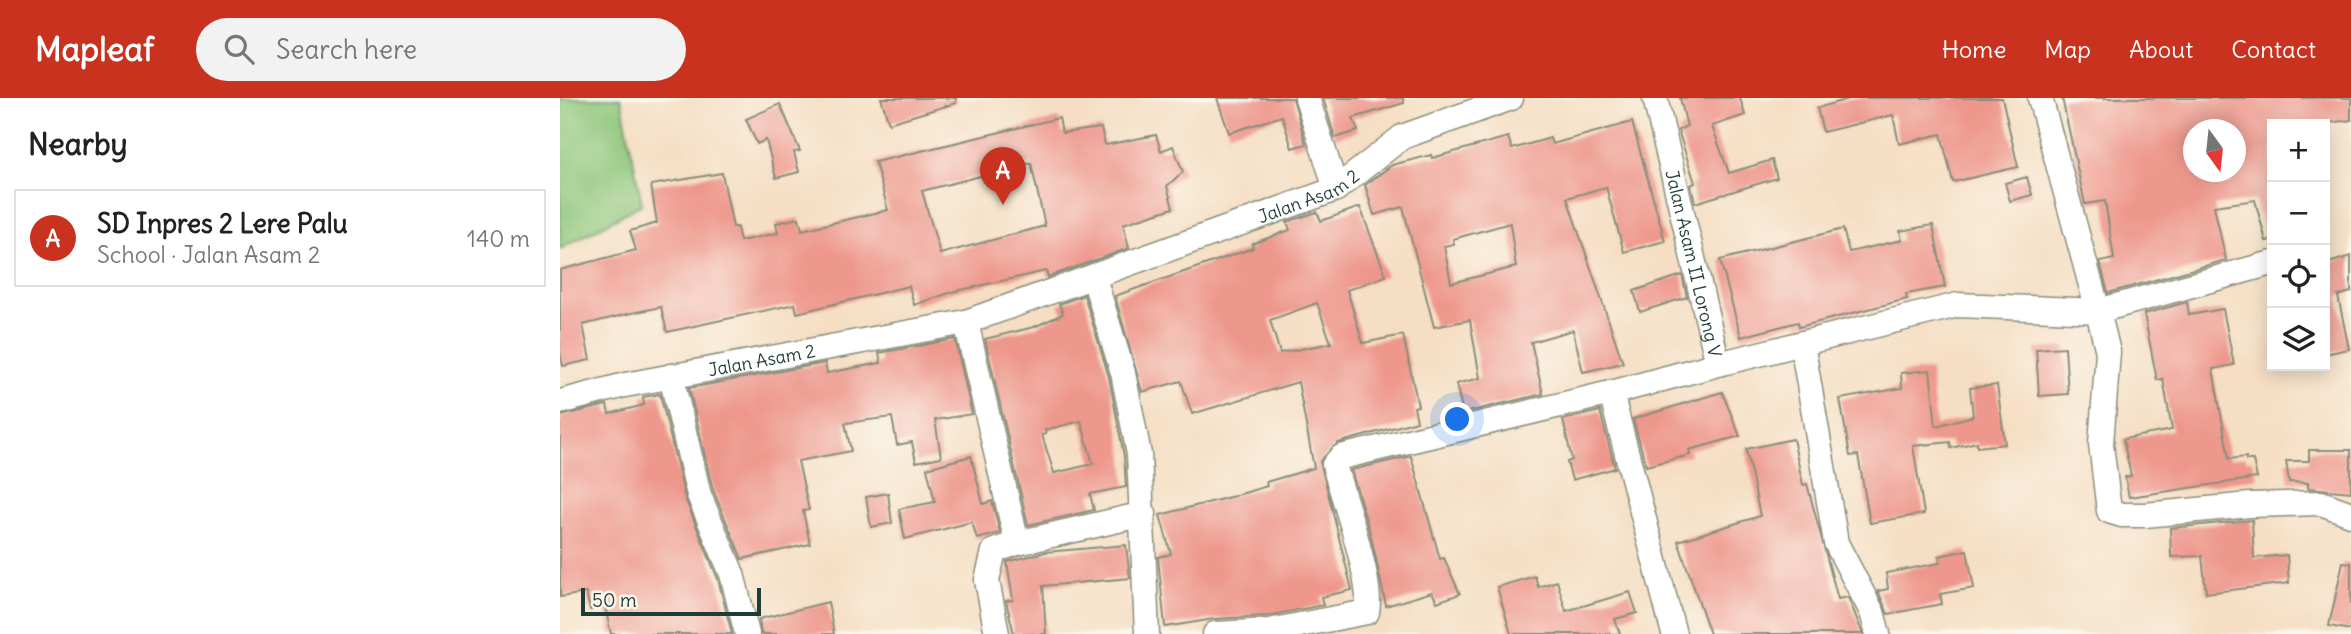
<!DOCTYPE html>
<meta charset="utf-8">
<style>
:root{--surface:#fff;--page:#f2f2f2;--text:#222;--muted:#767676;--line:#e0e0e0;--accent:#c8321e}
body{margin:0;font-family:Delius,sans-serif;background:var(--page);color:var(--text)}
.controls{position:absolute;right:21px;top:21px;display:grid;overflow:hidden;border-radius:0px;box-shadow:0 4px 18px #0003}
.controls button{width:63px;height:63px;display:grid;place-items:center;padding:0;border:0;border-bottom:2px solid var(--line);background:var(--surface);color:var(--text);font:35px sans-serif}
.compass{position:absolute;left:1623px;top:21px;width:63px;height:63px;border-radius:50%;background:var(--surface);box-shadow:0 4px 18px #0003;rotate:165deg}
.scale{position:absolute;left:21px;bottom:18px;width:180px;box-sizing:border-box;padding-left:7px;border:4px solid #1f3d34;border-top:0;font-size:19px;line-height:24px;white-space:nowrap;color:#1f3d34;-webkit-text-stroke:5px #fbf7ec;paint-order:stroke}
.you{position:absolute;left:898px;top:322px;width:24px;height:24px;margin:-18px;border:5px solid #fff;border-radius:50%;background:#1a73e8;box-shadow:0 0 0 10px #1a73e833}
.badge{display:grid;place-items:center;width:46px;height:46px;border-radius:50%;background:var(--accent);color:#fff;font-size:23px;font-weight:700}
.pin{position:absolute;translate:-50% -58px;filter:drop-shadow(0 2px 4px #0008)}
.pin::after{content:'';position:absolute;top:37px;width:24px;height:21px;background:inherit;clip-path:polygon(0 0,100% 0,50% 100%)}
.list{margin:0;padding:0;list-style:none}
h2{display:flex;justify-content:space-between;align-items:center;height:91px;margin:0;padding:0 28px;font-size:30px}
h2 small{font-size:23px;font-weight:400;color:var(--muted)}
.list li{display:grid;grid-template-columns:46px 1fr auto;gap:21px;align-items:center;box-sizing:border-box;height:98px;margin:0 14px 14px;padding:0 14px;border:2px solid var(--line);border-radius:0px}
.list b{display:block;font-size:26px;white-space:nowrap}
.list p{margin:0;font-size:23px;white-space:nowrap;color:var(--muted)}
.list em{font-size:23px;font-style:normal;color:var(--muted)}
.icon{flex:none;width:38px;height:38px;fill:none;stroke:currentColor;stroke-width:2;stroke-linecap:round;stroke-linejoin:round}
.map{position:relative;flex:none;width:1791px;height:536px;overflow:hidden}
header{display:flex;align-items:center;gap:42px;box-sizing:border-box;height:98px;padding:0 35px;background:var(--accent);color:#fff}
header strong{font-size:33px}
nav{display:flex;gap:38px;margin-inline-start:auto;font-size:24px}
.search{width:490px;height:63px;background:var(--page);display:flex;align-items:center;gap:18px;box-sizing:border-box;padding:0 24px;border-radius:38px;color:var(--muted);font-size:26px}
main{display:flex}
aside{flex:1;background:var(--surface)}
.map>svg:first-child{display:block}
.green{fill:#8ec67a;stroke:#568257;stroke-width:2}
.building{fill:#ee978c;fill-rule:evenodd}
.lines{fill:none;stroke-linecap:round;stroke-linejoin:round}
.minor-casing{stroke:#8a8e7c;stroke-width:27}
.minor{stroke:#fff;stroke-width:24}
.labels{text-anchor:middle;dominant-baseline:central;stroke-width:5;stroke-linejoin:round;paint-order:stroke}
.street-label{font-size:18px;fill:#1f3d34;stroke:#fbf7ec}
</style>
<header>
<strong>Mapleaf</strong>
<div class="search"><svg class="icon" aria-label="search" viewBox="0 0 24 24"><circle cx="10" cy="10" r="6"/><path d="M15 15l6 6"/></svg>Search here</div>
<nav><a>Home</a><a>Map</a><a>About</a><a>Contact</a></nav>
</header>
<main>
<aside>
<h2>Nearby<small></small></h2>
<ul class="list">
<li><span class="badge">A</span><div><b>SD Inpres 2 Lere Palu</b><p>School · Jalan Asam 2</p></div><em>140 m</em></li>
</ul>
</aside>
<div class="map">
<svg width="1791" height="536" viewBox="0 0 1791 536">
<rect width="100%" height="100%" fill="#fbf7ec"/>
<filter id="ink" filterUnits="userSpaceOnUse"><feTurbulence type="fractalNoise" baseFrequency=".0143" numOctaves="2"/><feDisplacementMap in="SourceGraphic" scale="14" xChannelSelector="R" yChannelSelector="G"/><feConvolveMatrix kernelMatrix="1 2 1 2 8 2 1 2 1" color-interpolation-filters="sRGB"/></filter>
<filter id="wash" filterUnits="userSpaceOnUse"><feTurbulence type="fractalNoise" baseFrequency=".00686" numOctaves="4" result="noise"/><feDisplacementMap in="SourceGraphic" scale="28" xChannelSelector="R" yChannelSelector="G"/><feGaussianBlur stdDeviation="1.57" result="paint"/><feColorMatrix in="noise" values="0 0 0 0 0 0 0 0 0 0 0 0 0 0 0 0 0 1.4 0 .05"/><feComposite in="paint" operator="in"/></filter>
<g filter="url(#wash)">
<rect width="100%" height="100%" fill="#f5dec3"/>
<path class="green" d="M 0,0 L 61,0 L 82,106 L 0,151 Z"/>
<g id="blocks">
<path class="building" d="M 321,0 L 396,0 L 396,5 L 329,25 Z
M 657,0 L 733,0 L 746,46 L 732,50 L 722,18 L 669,35 Z
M 763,0 L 843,0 L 844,5 L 793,20 L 798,33 L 775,40 Z
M 1120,0 L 1180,0 L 1185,17 L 1152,28 L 1169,75 L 1212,62 L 1217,80 L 1135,105 L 1131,87 L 1135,85 L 1118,32 L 1127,28 Z
M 1292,0 L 1442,0 L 1458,69 L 1393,84 L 1381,36 L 1339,46 L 1333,17 L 1263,34 L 1257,10 Z
M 1502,0 L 1791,0 L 1791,22 L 1760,26 L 1712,26 L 1712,142 L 1706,143 L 1695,102 L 1654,108 L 1666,162 L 1548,195 L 1540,164 L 1554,161 L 1545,103 L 1525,106 ZM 1634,32 L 1676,32 L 1676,74 L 1634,74 Z
M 220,6 L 240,53 L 234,54 L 239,74 L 216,80 L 206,42 L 197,46 L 186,21 Z
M 499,20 L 502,35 L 541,30 L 545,47 L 596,37 L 601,53 L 613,48 L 623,74 L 607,88 L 613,110 L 563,126 L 569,150 L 488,179 L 486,173 L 392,194 L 354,207 L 349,188 L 237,215 L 235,206 L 107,234 L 101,209 L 67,216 L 23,227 L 30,262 L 3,268 L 0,254 L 0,172 L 76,152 L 70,133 L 97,125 L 91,87 L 162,75 L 173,129 L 177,129 L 180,143 L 218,135 L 216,125 L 239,120 L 242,132 L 328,112 L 315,64 ZM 471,65 L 485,128 L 380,156 L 362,93 Z
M 1072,24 L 1105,143 L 1064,154 L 1046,89 L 1007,100 L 1063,265 L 1023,274 L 1013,232 L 971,244 L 983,296 L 903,315 L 896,286 L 920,280 L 910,222 L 874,229 L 843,109 L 814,117 L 805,87 L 832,67 L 871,57 L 872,60 L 948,39 L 952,51 L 990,40 L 992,46 ZM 950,125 L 956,169 L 891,185 L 884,148 L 894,146 L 893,141 Z
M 1467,79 L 1472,97 L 1450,103 L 1445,85 Z
M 800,109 L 826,178 L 787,192 L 803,245 L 843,237 L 858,308 L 854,309 L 857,323 L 778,345 L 760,363 L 792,492 L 761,499 L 763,507 L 707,518 L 654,521 L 605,529 L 598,459 L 611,456 L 600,417 L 674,398 L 707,388 L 706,384 L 754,370 L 738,284 L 632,316 L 621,283 L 582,294 L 555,198 L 693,150 L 692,146 L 730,132 L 727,124 L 757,114 L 761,123 ZM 757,205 L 771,245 L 720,255 L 710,222 Z
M 1373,127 L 1385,189 L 1346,196 L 1347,201 L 1239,229 L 1238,224 L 1181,239 L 1160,162 L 1283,131 L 1289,154 L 1342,142 L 1340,133 Z
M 1791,158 L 1791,194 L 1778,198 L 1789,251 L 1765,256 L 1765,166 Z
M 1122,177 L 1127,199 L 1080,214 L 1074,193 Z
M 524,197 L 549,279 L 564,358 L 566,389 L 530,396 L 534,412 L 468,427 L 425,241 L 474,229 L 503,216 L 499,206 ZM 521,323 L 533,366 L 494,375 L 482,337 L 486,336 L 485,332 Z
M 1627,204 L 1629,217 L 1663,211 L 1674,267 L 1653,271 L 1669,361 L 1686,359 L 1686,362 L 1693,362 L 1697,380 L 1569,399 L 1565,379 L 1571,378 L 1563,341 L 1612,332 L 1603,281 L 1597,282 L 1584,216 Z
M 395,241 L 412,316 L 375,322 L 381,359 L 356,364 L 352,344 L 337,347 L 332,319 L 285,325 L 291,353 L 238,363 L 249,412 L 243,413 L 250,446 L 182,461 L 153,392 L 129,290 L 265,265 L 267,275 L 293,270 L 321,265 L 319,255 Z
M 1505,249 L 1508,296 L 1479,298 L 1476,251 Z
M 1370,272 L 1376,328 L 1413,318 L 1410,290 L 1437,287 L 1445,346 L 1417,349 L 1417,344 L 1391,350 L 1390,344 L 1353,348 L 1364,416 L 1310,425 L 1298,357 L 1290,358 L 1280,301 L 1342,290 L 1341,275 Z
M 1162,294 L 1180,338 L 1129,352 L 1130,357 L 1086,368 L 1073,321 Z
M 100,296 L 125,400 L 158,481 L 172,536 L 51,536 L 45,508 L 30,512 L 26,495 L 0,499 L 0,318 L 47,307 L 49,316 L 84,307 L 83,299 Z
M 1040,313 L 1055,370 L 1012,382 L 1007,364 L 1012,362 L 1003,322 Z
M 1233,341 L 1243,387 L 1247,386 L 1278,501 L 1288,499 L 1303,536 L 1150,536 L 1118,443 L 1200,418 L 1186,351 Z
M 1749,352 L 1791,352 L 1791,394 L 1748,390 L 1748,385 L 1729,384 L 1726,363 L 1749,363 Z
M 411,358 L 423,406 L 432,403 L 440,435 L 417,441 L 412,424 L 345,441 L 339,411 L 375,404 L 367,370 Z
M 851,358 L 880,461 L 884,460 L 900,496 L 877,504 L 872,494 L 826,508 L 811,438 L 791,372 Z
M 328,395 L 332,425 L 311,429 L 306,399 Z
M 1692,422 L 1694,460 L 1727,457 L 1729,485 L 1646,495 L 1642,458 L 1611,459 L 1610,430 Z
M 566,447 L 570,480 L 483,488 L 486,536 L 454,536 L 446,503 L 453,502 L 447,464 L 485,454 Z
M 1407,452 L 1414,490 L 1380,496 L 1382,506 L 1328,516 L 1318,493 L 1328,491 L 1326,475 L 1380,465 L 1379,458 Z
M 1783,464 L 1791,465 L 1791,532 L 1769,528 Z
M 975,478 L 978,489 L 997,483 L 1006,513 L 1070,494 L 1077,515 L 1055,521 L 1060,536 L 951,536 L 937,489 Z
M 268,504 L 274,536 L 201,536 L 199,521 Z"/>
</g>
</g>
<g filter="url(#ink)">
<use href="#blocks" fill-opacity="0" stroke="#8a8e7c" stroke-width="2"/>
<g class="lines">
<g class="minor-casing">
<g id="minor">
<path d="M 747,0 L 776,91"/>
<path id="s1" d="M 1095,0 L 1158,266 L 1051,295 L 1114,536"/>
<path d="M 1712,165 L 1538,213 L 1548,254 L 1541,346 L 1549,413 L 1562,417 L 1585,417 L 1690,407 L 1761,405 L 1791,416"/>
<path d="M 534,180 L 563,275 L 579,356 L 587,536"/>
<path d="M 406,224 L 457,445 L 584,416"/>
<path d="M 1242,245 L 1276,445 L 1312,514 L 1318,536"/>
<path d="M 1158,266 L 1398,207 L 1538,213 L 1480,0"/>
<path d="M 111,278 L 139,397 L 172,476 L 187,536"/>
<path id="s2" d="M 0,304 L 65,287 L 406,224 L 776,91 L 842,39 L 951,0"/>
<path d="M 437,536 L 427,482 L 434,453 L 457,445"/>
<path d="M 655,536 L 709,533 L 807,514 C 814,486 783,399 774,367 L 781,359 L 1051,295"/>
</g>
</g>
<use href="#minor" class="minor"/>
</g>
</g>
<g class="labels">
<g class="street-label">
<text stroke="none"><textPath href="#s2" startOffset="779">Jalan Asam 2</textPath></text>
<text stroke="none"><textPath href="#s1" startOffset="170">Jalan Asam II Lorong V</textPath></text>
<text stroke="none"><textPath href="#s2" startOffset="206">Jalan Asam 2</textPath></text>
</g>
</g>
</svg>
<div class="controls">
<button>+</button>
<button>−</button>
<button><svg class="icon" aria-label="locate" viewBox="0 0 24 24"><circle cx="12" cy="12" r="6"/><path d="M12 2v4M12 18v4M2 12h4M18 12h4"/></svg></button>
<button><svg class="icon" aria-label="layers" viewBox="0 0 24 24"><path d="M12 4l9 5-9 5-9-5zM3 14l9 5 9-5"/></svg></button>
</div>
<svg class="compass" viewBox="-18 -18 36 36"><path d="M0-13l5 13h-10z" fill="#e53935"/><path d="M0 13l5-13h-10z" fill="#767676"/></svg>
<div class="scale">50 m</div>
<div class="you"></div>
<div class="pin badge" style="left:443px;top:107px">A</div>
</div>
</main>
